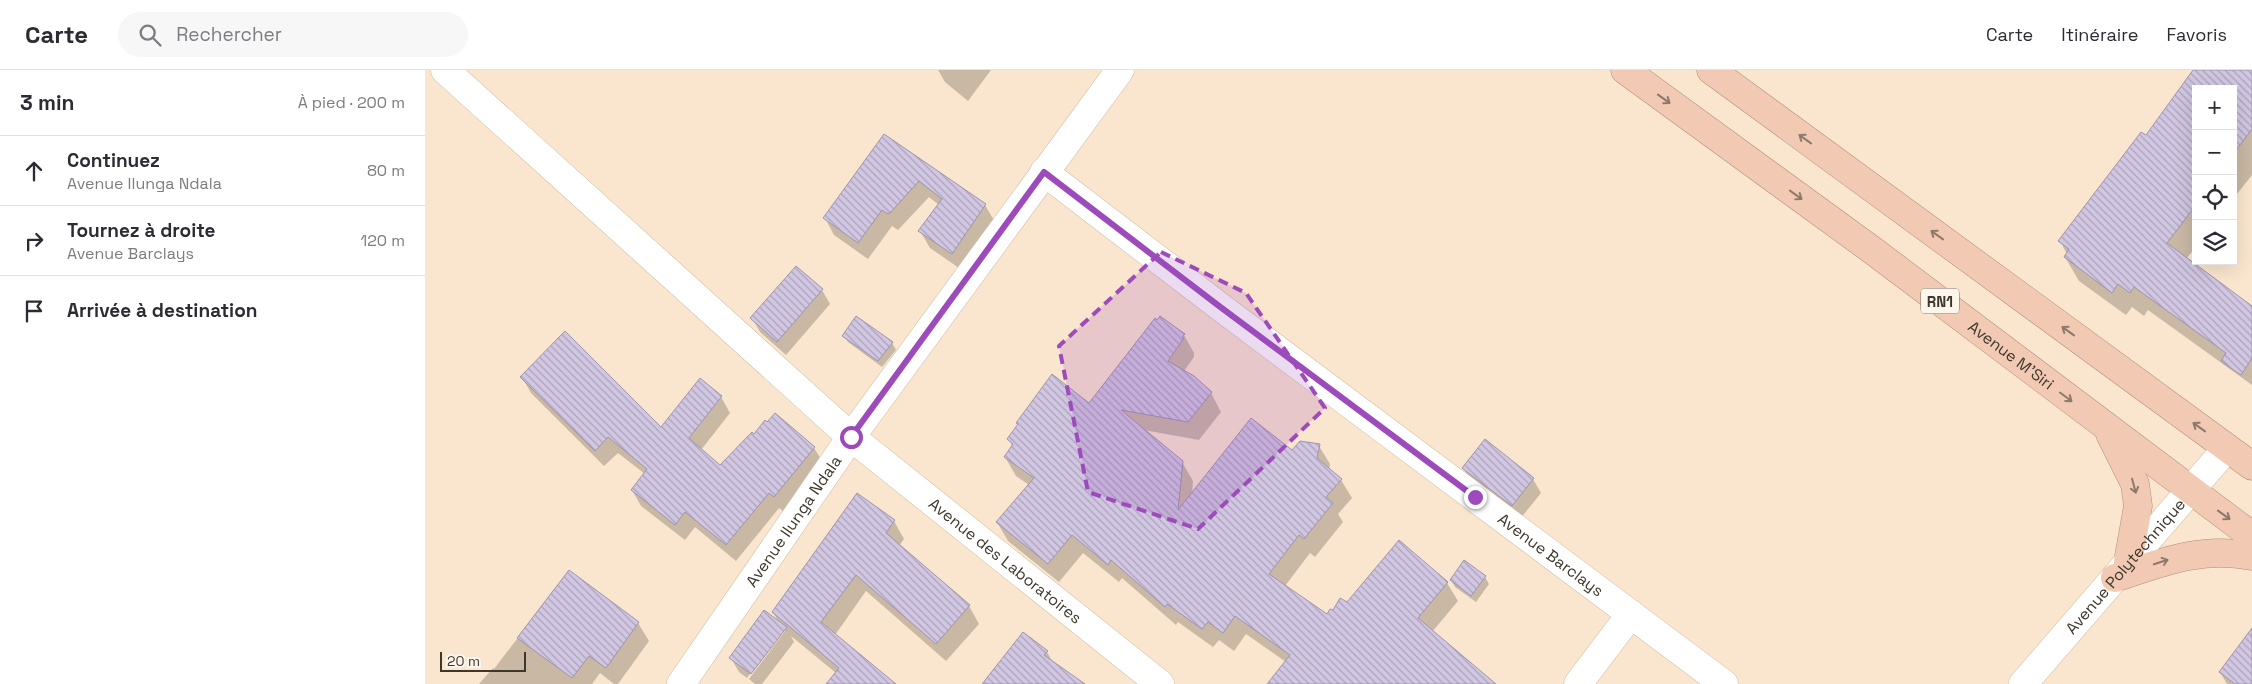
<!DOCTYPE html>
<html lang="fr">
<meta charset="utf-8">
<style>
:root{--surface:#fff;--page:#f7f7f7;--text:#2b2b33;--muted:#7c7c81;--line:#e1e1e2}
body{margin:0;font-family:"Space Grotesk",sans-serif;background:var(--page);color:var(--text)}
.controls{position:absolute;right:15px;top:15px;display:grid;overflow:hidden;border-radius:0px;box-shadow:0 5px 20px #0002}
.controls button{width:45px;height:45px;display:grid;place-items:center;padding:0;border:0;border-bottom:1px solid var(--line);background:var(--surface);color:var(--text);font:25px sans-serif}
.scale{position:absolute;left:15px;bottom:12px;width:86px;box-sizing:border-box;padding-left:5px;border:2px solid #3e372d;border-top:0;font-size:14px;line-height:18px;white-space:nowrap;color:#3e372d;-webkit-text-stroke:4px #fef6ec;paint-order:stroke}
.stop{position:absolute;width:15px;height:15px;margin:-11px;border:4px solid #9d4bbb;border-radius:50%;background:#fff}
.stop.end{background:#9d4bbb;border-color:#fff;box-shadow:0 1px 5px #0008}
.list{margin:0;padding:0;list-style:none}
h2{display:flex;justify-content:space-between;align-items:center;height:65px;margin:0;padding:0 20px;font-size:21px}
h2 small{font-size:16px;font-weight:400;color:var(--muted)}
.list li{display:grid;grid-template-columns:32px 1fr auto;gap:15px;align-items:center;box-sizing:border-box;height:70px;padding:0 20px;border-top:1px solid var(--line)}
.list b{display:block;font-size:19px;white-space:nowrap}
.list p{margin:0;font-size:16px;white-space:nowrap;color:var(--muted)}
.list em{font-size:16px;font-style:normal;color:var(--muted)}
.icon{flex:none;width:28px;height:28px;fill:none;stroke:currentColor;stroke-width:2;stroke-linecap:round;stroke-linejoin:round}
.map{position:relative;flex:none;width:1827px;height:614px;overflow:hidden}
header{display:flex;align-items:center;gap:30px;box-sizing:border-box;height:70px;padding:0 25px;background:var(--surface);border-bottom:1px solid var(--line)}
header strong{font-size:24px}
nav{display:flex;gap:28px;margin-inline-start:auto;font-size:18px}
.search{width:350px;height:45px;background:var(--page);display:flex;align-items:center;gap:12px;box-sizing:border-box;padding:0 18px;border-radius:28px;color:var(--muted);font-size:19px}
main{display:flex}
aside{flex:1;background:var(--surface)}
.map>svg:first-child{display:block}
.shadow{fill:#0003}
.building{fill:url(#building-back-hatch);stroke:#9d94ae}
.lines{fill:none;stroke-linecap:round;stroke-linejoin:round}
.minor-casing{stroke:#cfbca4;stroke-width:29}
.trunk-casing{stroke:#b08d78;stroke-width:29}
.minor{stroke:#fff;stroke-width:28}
.trunk{stroke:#f2cab4;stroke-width:28}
.oneway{stroke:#8f796a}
.route{stroke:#9d4bbb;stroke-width:6}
.marked{fill:#9d4bbb;fill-opacity:0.2;stroke:#9d4bbb;stroke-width:4;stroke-dasharray:10 6;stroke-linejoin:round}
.labels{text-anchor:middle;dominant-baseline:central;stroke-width:4;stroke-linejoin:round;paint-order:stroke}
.shield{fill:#fef6ec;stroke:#787066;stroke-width:1}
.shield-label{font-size:15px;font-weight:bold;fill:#3e372d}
.street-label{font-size:16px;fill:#3e372d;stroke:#fef6ec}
</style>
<header>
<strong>Carte</strong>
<div class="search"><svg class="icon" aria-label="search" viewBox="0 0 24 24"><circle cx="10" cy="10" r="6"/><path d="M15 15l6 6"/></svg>Rechercher</div>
<nav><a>Carte</a><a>Itinéraire</a><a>Favoris</a></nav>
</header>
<main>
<aside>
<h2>3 min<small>À pied · 200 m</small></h2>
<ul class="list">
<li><svg class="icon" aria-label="ahead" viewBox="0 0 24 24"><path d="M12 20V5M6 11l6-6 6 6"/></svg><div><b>Continuez</b><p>Avenue Ilunga Ndala</p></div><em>80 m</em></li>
<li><svg class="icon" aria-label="right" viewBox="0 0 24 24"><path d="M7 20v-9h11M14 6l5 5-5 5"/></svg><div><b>Tournez à droite</b><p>Avenue Barclays</p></div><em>120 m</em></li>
<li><svg class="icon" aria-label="arrive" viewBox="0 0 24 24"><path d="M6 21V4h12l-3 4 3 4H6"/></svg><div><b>Arrivée à destination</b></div></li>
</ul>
</aside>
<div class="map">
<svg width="1827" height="614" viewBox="0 0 1827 614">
<defs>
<pattern id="building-back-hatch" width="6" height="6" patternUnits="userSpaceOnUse" patternTransform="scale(1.25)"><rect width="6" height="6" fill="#d1c7e3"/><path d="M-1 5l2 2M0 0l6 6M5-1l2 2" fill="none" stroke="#aba2b8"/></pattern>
</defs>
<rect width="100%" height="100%" fill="#fae6ce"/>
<path class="shadow" d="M 513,0 L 566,0 L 543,31 L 520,12 Z
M 1770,0 L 1827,0 L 1827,105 L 1808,129 L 1808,19 L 1771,19 L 1771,177 L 1761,189 L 1827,237 L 1827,315 L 1723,240 L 1719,246 L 1707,237 L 1701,245 L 1654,211 L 1640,187 L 1642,184 L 1635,171 L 1721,67 Z
M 459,66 L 560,135 L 570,152 L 537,200 L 505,178 L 495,161 L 514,135 L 504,127 L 473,160 L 467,156 L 443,189 L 409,165 L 400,148 Z
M 372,197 L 397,220 L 405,234 L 361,285 L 335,262 L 327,248 Z
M 432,248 L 467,273 L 471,280 L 457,297 L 423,272 L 419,266 Z
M 759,265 L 769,283 L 769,287 L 759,301 L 786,323 L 796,342 L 774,370 L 719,360 L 757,392 L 768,411 L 767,425 L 867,382 L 894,376 L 905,394 L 904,400 L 916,410 L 927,428 L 913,444 L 918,452 L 890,487 L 885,483 L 860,516 L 902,545 L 922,534 L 1022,513 L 1033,531 L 1007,562 L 1069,614 L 843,614 L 861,592 L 821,564 L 809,581 L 794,570 L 788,577 L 753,552 L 751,555 L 697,508 L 694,512 L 658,483 L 634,512 L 583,471 L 572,452 L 604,415 L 591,406 L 580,387 L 587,376 L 584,369 L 664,335 Z
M 97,307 L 236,359 L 296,327 L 305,343 L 276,380 L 295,397 L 329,366 L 389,378 L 399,394 L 359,442 L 354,438 L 311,491 L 270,457 L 260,470 L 216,436 L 207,420 L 220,404 L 193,383 L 179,396 L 106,323 Z
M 1039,399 L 1108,409 L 1116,423 L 1095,449 L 1047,413 Z
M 469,451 L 479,469 L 474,476 L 544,536 L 554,554 L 521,591 L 441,521 L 410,565 L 469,614 L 403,614 L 411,603 L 366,566 L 369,572 L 337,614 L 330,614 L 324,609 L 360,561 L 357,561 L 322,608 L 314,602 L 306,588 L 354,553 L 348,542 Z
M 144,501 L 213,553 L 224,571 L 193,614 L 189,614 L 175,603 L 167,614 L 54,614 L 68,598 L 69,599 Z
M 1060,507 L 1064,514 L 1051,532 L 1030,517 L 1026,510 Z
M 598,563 L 622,582 L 630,596 L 653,614 L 559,614 Z
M 1827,571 L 1827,614 L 1802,614 L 1795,602 Z"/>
<path class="building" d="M 1768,0 L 1827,0 L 1827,59 L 1808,84 L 1808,19 L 1771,19 L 1771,135 L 1742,173 L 1827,236 L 1827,288 L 1816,305 L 1796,291 L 1801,283 L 1709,217 L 1705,223 L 1693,214 L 1687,223 L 1639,187 L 1644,179 L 1633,171 L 1716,62 L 1721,65 Z
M 459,64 L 561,134 L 527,184 L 493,161 L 517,129 L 494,111 L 466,142 L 463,144 L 457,140 L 433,173 L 398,148 Z
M 371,196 L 398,219 L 352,272 L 325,248 Z
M 431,246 L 468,272 L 453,291 L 417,266 Z
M 735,246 L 760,264 L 757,267 L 759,268 L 743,291 L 769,306 L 787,322 L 763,352 L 696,340 L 758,391 L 753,440 L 826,348 L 867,380 L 875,371 L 895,374 L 892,388 L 917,409 L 901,427 L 908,433 L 879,469 L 874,465 L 844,504 L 902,544 L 905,539 L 908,540 L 915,528 L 922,532 L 974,470 L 1023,512 L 993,548 L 1071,614 L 842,614 L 865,585 L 810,546 L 798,563 L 783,552 L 777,559 L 742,534 L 740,537 L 686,490 L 683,495 L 647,465 L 623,494 L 571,452 L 609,408 L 579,387 L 588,374 L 582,369 L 593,354 L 591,353 L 627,304 L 664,333 L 730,248 L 732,250 Z
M 140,261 L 236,357 L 275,308 L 292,322 L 297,326 L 264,368 L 295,395 L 327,362 L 329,364 L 340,350 L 342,352 L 350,343 L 390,377 L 349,427 L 344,423 L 301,475 L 260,442 L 250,455 L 206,420 L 222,399 L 183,367 L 170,381 L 95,307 Z
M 1060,369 L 1109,408 L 1087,436 L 1037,398 Z
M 432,423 L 470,450 L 461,463 L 545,535 L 511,574 L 431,505 L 396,552 L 471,614 L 401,614 L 414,598 L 347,542 Z
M 1039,490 L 1061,506 L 1046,526 L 1025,510 Z
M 144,500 L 214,552 L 181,598 L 164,586 L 147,608 L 92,568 Z
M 339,540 L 362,557 L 326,604 L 304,588 Z
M 1827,558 L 1827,614 L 1810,614 L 1794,602 Z
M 598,562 L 623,581 L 619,585 L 660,614 L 557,614 Z"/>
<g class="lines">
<g class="minor-casing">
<g id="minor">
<path id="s1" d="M 20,0 L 426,367 L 735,614"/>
<path id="s2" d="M 619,102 L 794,236 L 1299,614"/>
<path id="s3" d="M 256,614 L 426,367 L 695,0"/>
<path d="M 1153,614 L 1206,544"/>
<path id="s4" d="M 1598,614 L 1802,378"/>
</g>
</g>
<g class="trunk-casing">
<g id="trunk">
<path id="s5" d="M 1200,0 L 1447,180 L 1827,466"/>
<path d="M 1286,0 L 1827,396"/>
<path d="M 1685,364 L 1710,414 L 1713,436 L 1703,492"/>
<path d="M 1690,508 C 1737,492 1777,476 1827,486"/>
</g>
</g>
<use href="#minor" class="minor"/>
<use href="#trunk" class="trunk"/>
</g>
<defs><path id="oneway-shaft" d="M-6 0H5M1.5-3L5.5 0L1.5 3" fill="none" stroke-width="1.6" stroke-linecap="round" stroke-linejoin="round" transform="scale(1.25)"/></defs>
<g class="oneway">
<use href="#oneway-shaft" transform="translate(1239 29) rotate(36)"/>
<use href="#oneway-shaft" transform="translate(1380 69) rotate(-144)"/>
<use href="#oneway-shaft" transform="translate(1371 125) rotate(36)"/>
<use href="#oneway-shaft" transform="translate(1512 165) rotate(-144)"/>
<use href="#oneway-shaft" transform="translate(1643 261) rotate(-144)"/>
<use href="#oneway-shaft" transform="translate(1641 327) rotate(37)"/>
<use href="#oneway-shaft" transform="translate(1774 357) rotate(-144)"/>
<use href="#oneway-shaft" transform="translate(1709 416) rotate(75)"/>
<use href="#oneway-shaft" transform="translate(1799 445) rotate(36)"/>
<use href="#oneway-shaft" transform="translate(1736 492) rotate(-18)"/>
</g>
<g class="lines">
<path class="route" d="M 426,367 L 619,102 L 794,236 L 1050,427"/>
</g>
<path class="marked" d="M 736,182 L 821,223 L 900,338 L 773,459 L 663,422 L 634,276 Z"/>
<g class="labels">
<rect class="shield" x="1496" y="218.5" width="38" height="25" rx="4"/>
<g class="shield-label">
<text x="1515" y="231">RN1</text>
</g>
<g class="street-label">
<text stroke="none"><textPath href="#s5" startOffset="480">Avenue M'Siri</textPath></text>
<text stroke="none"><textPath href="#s3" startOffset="198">Avenue Ilunga Ndala</textPath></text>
<text stroke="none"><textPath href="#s2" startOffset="635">Avenue Barclays</textPath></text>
<text stroke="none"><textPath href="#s1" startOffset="745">Avenue des Laboratoires</textPath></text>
<text stroke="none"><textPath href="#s4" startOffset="156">Avenue Polytechnique</textPath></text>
</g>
</g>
</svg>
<div class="controls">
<button>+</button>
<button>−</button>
<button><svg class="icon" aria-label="locate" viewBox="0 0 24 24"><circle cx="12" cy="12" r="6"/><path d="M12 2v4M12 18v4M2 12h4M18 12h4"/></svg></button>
<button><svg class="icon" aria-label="layers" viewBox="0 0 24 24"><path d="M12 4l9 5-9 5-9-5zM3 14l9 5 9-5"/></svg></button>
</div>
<div class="scale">20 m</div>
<div class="stop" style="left:426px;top:367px"></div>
<div class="stop end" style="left:1050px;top:427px"></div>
</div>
</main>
